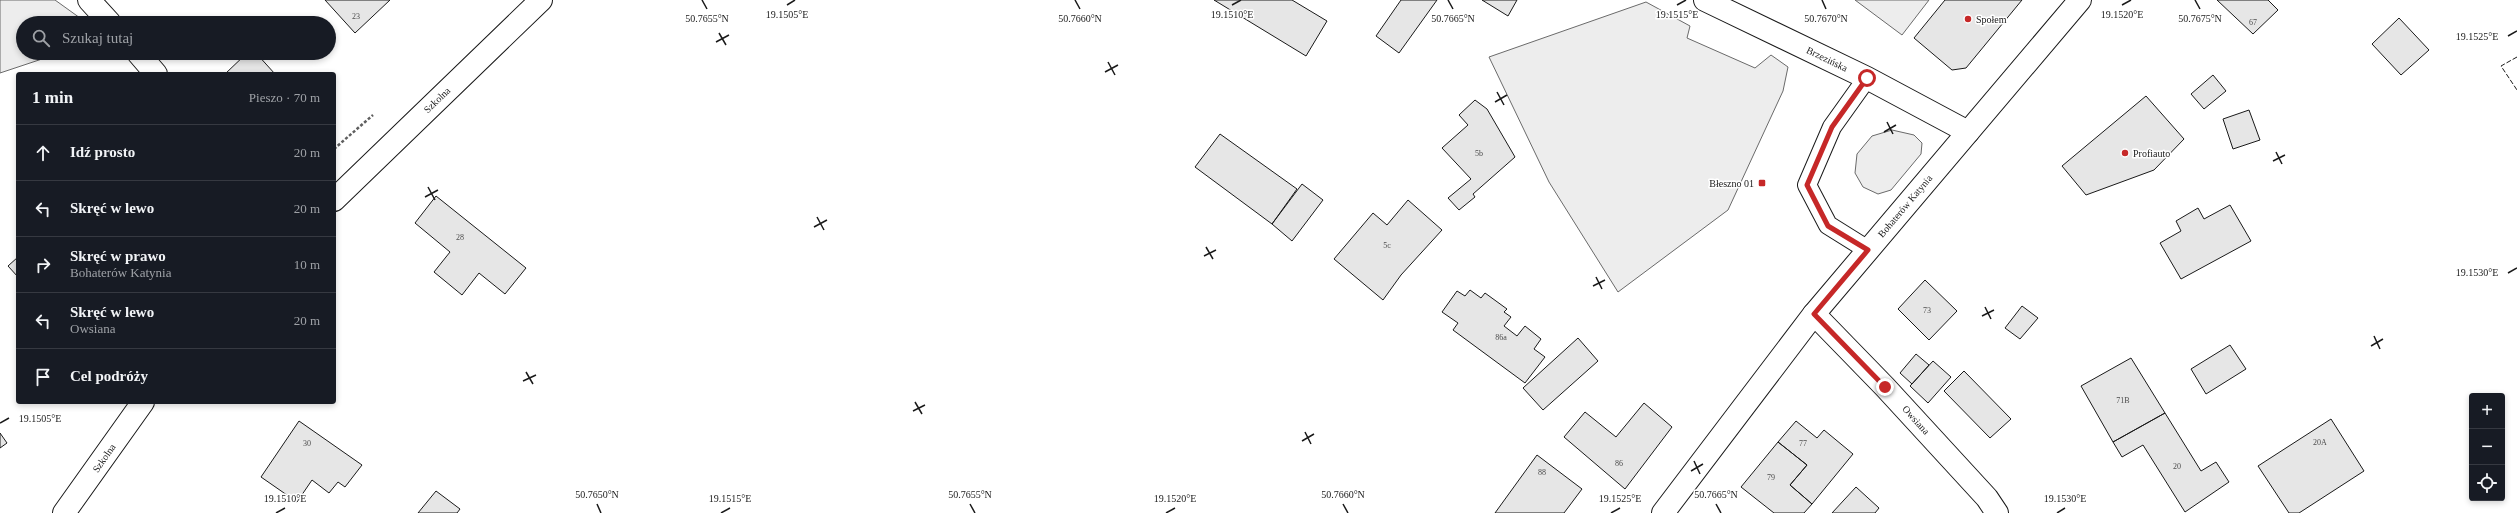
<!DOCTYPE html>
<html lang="pl">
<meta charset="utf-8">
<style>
:root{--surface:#171b24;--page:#242831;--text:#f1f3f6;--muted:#9ea1a6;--line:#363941}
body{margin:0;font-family:"Times New Roman",serif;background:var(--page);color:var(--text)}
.controls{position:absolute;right:12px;bottom:12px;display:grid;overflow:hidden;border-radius:4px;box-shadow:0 2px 6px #0003}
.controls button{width:36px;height:36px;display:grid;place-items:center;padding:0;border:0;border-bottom:1px solid var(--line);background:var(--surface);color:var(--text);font:20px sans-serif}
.stop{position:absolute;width:12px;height:12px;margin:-9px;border:3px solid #c62828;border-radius:50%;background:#fff}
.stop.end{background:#c62828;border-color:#fff;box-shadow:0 1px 4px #0008}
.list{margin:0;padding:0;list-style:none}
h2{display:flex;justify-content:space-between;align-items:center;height:52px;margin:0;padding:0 16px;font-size:17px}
h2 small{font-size:13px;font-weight:400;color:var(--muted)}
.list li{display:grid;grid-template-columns:26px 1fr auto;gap:12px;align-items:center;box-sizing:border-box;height:56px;padding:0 16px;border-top:1px solid var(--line)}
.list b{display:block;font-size:15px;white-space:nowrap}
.list p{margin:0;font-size:13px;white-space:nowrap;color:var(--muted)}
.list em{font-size:13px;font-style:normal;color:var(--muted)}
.icon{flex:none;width:22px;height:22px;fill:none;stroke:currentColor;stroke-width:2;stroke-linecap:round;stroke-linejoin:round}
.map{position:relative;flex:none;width:2517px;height:513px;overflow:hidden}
.search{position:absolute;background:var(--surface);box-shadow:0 2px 6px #0003;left:16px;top:16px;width:320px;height:44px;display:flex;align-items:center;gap:10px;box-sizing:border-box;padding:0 14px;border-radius:22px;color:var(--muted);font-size:15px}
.panel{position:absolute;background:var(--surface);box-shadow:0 2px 6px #0003;left:16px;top:72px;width:320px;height:332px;border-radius:4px}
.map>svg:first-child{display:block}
.built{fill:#ededed;stroke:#6a6a6a}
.building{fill:#e6e6e6;stroke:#1a1a1a}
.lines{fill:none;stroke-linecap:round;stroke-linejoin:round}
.lane-casing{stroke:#1a1a1a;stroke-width:20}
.street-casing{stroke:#1a1a1a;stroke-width:24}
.secondary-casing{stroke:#1a1a1a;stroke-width:24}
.path{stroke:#5f5f5f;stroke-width:2.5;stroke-dasharray:3 2;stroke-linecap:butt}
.lane{stroke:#fff;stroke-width:18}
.street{stroke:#fff;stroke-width:22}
.secondary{stroke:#fff;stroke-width:22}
.fence{stroke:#1a1a1a;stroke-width:1;stroke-dasharray:5 2;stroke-linecap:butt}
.route{stroke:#c62828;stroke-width:5}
.ticks{fill:none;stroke:#1a1a1a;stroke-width:1.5}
.poi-dot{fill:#c62828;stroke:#fff;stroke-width:1.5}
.labels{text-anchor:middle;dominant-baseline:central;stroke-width:3;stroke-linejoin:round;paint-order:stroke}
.number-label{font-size:8px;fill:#4d4d4d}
.poi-label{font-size:10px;fill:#1a1a1a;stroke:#fff;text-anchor:start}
.street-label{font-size:10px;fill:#1a1a1a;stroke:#fff}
.ticks-label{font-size:10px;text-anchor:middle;fill:#1a1a1a;stroke:#fff;stroke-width:3;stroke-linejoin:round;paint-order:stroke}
</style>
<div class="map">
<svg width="2517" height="513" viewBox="0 0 2517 513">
<rect width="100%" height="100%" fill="#fff"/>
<path class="built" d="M 0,0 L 55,0 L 87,23 L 23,23 L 23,53 L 60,53 L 0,73 Z
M 1855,0 L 1929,0 L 1902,35 Z
M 1646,2 L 1690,26 L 1687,38 L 1755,68 L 1771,55 L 1788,67 L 1783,91 L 1728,210 L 1618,292 L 1549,182 L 1489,57 Z
M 1892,130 L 1914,135 L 1922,143 L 1921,154 L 1891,190 L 1878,194 L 1863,187 L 1855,173 L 1857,154 L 1872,136 Z"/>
<path class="building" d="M 325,0 L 390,0 L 355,33 Z
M 1214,0 L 1292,0 L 1327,21 L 1306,56 Z
M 1401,0 L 1437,0 L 1399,53 L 1376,36 Z
M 1482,0 L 1517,0 L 1508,16 Z
M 1945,0 L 2022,0 L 1966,68 L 1952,70 L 1914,38 Z
M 2217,0 L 2268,0 L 2278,10 L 2253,34 Z
M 2399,18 L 2429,50 L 2401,75 L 2372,44 Z
M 247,53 L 256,53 L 275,74 L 225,74 Z
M 2213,75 L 2226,91 L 2204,109 L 2191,94 Z
M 2146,96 L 2184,139 L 2154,170 L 2086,195 L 2062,166 Z
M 1475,100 L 1487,109 L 1515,157 L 1473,194 L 1475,197 L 1459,210 L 1448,198 L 1471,179 L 1442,148 L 1468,125 L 1459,115 Z
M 2249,110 L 2260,140 L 2233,149 L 2223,119 Z
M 1220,134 L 1297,189 L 1272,224 L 1195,167 Z
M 1302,184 L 1323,200 L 1292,241 L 1272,224 Z
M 436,196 L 526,268 L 505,294 L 479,273 L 462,295 L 434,272 L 450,252 L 415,223 Z
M 1408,200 L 1442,230 L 1401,275 L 1383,300 L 1334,259 L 1373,213 L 1387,225 Z
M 2230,205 L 2251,241 L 2181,279 L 2160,243 L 2181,231 L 2176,221 L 2198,208 L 2204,219 Z
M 18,257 L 18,277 L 8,266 Z
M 1925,280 L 1957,311 L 1929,340 L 1898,309 Z
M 1470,290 L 1481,298 L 1485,293 L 1507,309 L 1504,312 L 1511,317 L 1504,326 L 1517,336 L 1525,326 L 1541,339 L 1534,349 L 1545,357 L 1525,383 L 1453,330 L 1458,323 L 1442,312 L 1457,291 L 1465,296 Z
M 2022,306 L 2038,318 L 2020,339 L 2005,328 Z
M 1578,338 L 1598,361 L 1543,410 L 1523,388 Z
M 2230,345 L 2246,369 L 2206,394 L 2191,369 Z
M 1916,354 L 1929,365 L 1912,384 L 1900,373 Z
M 2131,358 L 2165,413 L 2113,442 L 2081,386 Z
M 1933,361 L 1951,377 L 1928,403 L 1910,386 Z
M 1964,371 L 2011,419 L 1990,438 L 1944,391 Z
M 1644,403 L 1672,427 L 1625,489 L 1564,437 L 1585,412 L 1616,437 Z
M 2165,413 L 2201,471 L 2216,462 L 2229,482 L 2185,512 L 2143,445 L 2122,457 L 2113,442 Z
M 2331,419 L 2364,471 L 2299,513 L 2289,513 L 2258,466 Z
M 299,421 L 362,465 L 345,487 L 338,482 L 329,493 L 312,480 L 297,502 L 261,477 Z
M 1796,421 L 1817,438 L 1824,430 L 1853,454 L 1812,504 L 1790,485 L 1807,465 L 1778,442 Z
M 0,433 L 7,443 L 0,448 Z
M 1778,442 L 1807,465 L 1790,485 L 1812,504 L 1804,513 L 1774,513 L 1741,487 Z
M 1537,455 L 1582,489 L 1564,513 L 1495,513 Z
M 1856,487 L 1879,508 L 1875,513 L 1832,513 Z
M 436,491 L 460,509 L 457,513 L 418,513 Z"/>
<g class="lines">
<g class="lane-casing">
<path id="lane" d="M 1867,78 L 1832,127 L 1807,185 L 1828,225 L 1868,250"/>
</g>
<g class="street-casing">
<path id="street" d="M 89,0 L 110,23
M 1705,0 L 1867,78 L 1968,132
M 138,53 L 156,74
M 334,200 L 541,0
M 1814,314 L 1885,387 L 1987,498 L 1997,513
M 64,513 L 143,402"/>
</g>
<g class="secondary-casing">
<path id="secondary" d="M 1663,513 L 1814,314 L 2080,0"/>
</g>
<path class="path" d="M 334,149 L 373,115"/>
<use href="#lane" class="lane"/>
<use href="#street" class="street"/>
<use href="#secondary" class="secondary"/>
<path class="fence" d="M 2517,57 L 2501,66 L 2517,90"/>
</g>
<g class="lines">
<path class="route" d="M 1867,78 L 1832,127 L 1807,185 L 1828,226 L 1868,250 L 1814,314 L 1885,387"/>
</g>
<path class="ticks" d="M 702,0 L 707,9M 1075,0 L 1080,9M 1448,0 L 1453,9M 1822,0 L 1826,9M 2195,0 L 2200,9M 787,5 L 795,0M 1232,5 L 1241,0M 1677,5 L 1686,0M 2122,5 L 2131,0M 719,33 L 726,45M 2508,36 L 2517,31M 716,42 L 729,35M 1108,62 L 1115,75M 1105,72 L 1118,65M 1497,92 L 1504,105M 1495,102 L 1507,95M 1887,122 L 1893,134M 1884,132 L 1896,125M 2276,152 L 2282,164M 2273,161 L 2285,155M 428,187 L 435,200M 425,197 L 438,190M 817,217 L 824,230M 814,227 L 827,220M 1206,247 L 1213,259M 1204,256 L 1216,250M 2508,273 L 2517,268M 1596,277 L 1602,289M 1593,286 L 1605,280M 1985,307 L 1991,319M 1982,316 L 1994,310M 2374,336 L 2380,349M 2371,346 L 2383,339M 526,372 L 533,384M 523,381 L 536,375M 915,402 L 922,414M 913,411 L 925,405M 0,423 L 9,418M 1305,432 L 1311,444M 1302,441 L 1314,434M 1694,461 L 1700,474M 1691,471 L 1703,464M 597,504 L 601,513M 970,504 L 975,513M 1343,504 L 1348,513M 1716,504 L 1721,513M 276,513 L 285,508M 721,513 L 730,508M 1166,513 L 1175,508M 1611,513 L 1620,508M 2057,513 L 2065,508"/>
<g class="poi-dot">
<circle cx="1968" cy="19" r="4"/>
<circle cx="2125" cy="153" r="4"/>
<rect x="1758" y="179" width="8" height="8" rx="2"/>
</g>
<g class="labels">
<g class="number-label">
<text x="356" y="16">23</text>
<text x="2253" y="22">67</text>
<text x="1479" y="153">5b</text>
<text x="460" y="237">28</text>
<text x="1387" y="245">5c</text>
<text x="1927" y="310">73</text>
<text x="1501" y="337">86a</text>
<text x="2123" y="400">71B</text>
<text x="2320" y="442">20A</text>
<text x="307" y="443">30</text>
<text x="1803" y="443">77</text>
<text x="1619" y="463">86</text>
<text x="2177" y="466">20</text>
<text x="1542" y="472">88</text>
<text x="1771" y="477">79</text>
</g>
<g class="poi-label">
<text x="1976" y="19">Społem</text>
<text x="2133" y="153">Profiauto</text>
<text x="1754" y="183" text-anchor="end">Błeszno 01</text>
</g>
<g class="street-label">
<text transform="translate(1827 59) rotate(26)">Brzezińska</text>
<text transform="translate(437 100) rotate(-44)">Szkolna</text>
<text transform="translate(1905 206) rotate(-50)">Bohaterów Katynia</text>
<text transform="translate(1916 420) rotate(48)">Owsiana</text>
<text transform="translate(104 458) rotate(-55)">Szkolna</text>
</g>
</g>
<g class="ticks-label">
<text x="787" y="18">19.1505°E</text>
<text x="1232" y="18">19.1510°E</text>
<text x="1677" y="18">19.1515°E</text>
<text x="2122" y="18">19.1520°E</text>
<text x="707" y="22">50.7655°N</text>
<text x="1080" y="22">50.7660°N</text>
<text x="1453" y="22">50.7665°N</text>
<text x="1826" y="22">50.7670°N</text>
<text x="2200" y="22">50.7675°N</text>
<text x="2477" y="40">19.1525°E</text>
<text x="2477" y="276">19.1530°E</text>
<text x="40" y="422">19.1505°E</text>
<text x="597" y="498">50.7650°N</text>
<text x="970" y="498">50.7655°N</text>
<text x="1343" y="498">50.7660°N</text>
<text x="1716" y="498">50.7665°N</text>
<text x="285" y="502">19.1510°E</text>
<text x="730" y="502">19.1515°E</text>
<text x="1175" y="502">19.1520°E</text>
<text x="1620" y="502">19.1525°E</text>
<text x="2065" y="502">19.1530°E</text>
</g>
</svg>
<div class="controls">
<button>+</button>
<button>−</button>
<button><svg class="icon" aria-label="locate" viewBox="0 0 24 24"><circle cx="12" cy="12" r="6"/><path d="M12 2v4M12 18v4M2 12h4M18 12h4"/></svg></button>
</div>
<div class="stop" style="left:1867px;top:78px"></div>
<div class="stop end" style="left:1885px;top:387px"></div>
<div class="search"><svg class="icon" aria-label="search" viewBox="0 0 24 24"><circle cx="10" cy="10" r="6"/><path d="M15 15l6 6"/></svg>Szukaj tutaj</div>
<section class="panel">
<h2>1 min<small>Pieszo · 70 m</small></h2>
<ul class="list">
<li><svg class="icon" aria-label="ahead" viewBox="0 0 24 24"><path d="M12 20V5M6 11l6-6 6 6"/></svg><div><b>Idź prosto</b></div><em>20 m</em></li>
<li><svg class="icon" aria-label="left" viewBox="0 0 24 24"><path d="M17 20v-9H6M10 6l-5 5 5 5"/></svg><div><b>Skręć w lewo</b></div><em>20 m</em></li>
<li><svg class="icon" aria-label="right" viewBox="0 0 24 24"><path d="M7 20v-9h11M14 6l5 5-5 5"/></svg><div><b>Skręć w prawo</b><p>Bohaterów Katynia</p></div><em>10 m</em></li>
<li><svg class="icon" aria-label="left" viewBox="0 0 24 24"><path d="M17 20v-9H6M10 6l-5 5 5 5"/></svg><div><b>Skręć w lewo</b><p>Owsiana</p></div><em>20 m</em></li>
<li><svg class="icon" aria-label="arrive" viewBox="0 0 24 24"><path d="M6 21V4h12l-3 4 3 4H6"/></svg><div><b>Cel podróży</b></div></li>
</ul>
</section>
</div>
